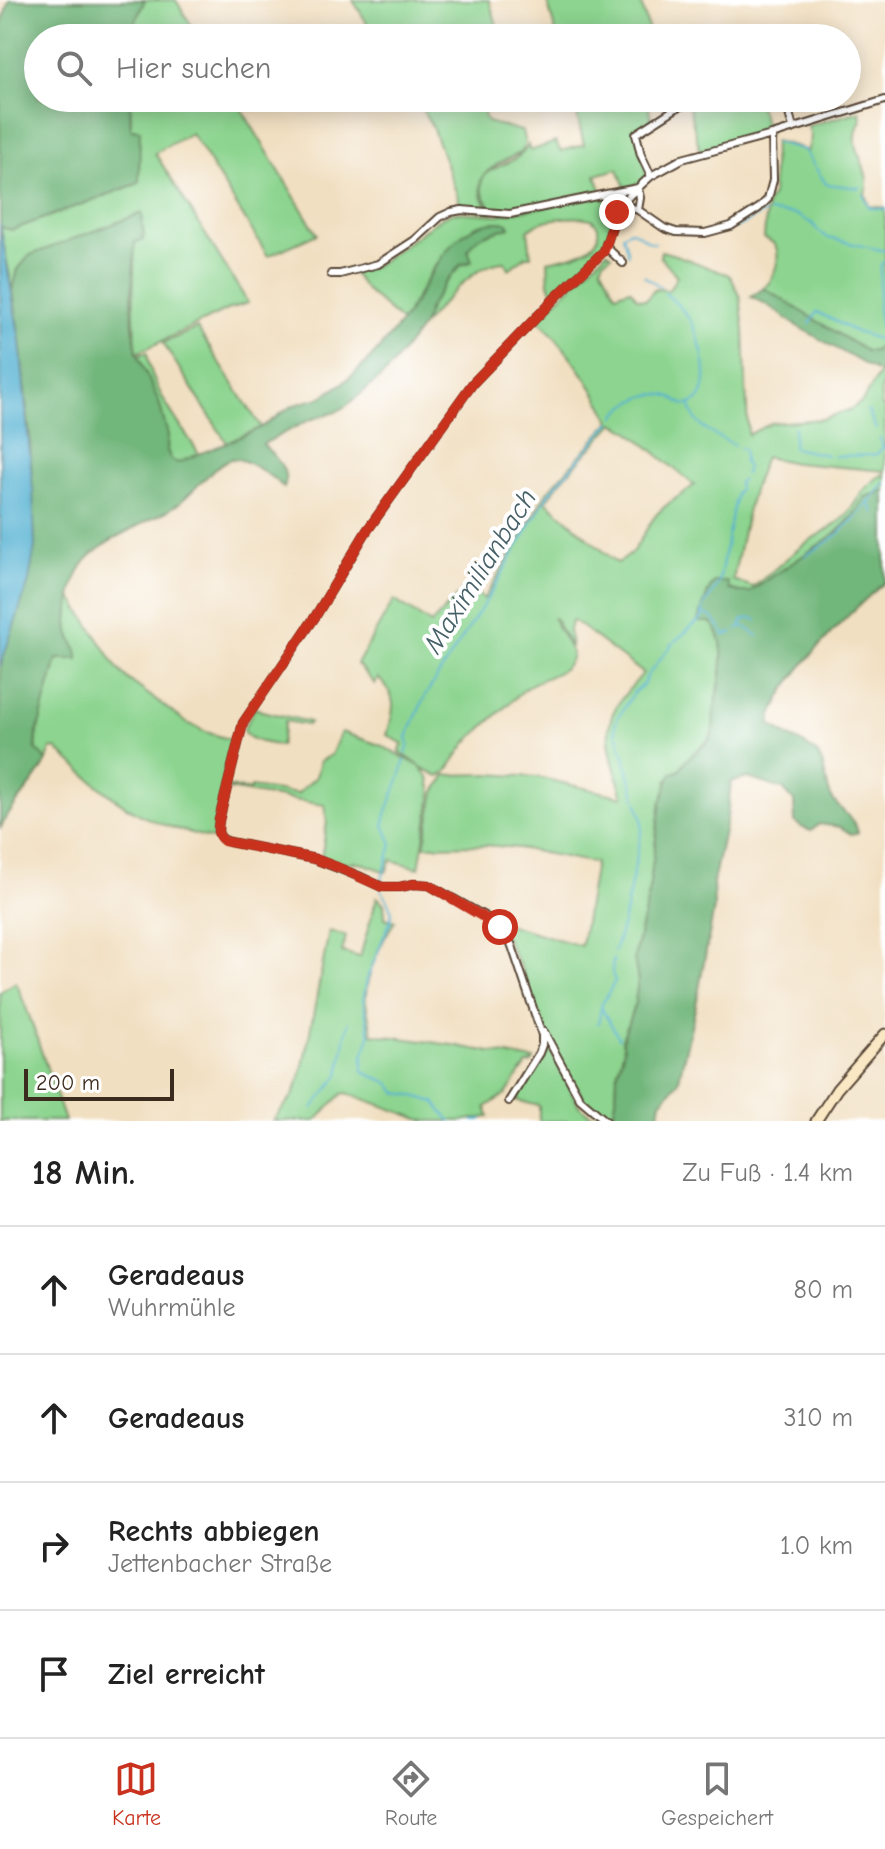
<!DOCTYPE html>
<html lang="de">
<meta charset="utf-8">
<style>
:root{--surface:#fff;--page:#f6f6f6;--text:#222;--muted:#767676;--line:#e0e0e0;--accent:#c8321e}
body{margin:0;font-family:"Comic Neue",sans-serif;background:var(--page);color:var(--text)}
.scale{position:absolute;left:24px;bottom:20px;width:150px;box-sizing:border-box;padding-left:8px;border:4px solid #3b2a1e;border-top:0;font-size:22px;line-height:28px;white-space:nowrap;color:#3b2a1e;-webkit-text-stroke:6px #fff;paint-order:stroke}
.stop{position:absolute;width:24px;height:24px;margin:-18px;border:6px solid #c8321e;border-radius:50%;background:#fff}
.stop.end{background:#c8321e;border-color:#fff;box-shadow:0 2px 8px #0008}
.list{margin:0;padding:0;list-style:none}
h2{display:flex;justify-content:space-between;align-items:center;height:104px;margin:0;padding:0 32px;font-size:34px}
h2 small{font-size:26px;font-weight:400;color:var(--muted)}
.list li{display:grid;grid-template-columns:52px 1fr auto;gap:24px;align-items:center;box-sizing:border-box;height:128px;padding:0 32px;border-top:2px solid var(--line)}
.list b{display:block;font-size:30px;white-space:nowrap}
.list p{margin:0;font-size:26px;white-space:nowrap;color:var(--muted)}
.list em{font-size:26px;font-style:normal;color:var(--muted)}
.icon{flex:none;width:44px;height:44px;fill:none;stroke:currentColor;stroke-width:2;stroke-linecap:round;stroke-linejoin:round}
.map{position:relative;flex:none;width:885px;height:1121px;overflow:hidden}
.search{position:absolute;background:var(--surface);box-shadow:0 4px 20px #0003;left:24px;right:24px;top:24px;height:88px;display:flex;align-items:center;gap:20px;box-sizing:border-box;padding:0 28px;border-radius:44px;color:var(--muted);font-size:30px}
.sheet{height:616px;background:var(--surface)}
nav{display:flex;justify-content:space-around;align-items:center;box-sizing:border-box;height:112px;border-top:2px solid var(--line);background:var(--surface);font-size:22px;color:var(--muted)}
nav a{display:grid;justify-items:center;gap:4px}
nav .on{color:var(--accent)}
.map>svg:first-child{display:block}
.green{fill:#8cd48f;stroke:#647f56;stroke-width:2;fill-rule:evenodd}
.forest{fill:#71b67a;stroke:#56704c;stroke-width:2}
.water{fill:#53b1d2;stroke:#476e78;stroke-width:2}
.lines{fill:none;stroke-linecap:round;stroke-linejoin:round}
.stream{stroke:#53b1d2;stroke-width:2}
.street-casing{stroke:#564536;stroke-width:10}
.secondary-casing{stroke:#564536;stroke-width:13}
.street{stroke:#fff;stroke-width:6}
.secondary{stroke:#fae7c3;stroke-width:9}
.route{stroke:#c8321e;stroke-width:10}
.labels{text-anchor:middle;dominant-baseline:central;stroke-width:8;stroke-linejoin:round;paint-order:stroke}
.water-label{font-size:28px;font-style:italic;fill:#456066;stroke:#fff}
</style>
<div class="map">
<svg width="885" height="1121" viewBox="0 0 885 1121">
<rect width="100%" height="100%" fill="#fff"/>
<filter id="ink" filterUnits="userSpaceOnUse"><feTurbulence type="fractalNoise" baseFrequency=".0125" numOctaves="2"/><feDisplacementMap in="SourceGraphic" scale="16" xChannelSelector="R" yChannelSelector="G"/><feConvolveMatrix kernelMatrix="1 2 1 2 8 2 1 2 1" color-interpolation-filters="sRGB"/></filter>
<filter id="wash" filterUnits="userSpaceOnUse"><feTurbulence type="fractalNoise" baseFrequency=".006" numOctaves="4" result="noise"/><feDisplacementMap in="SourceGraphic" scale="32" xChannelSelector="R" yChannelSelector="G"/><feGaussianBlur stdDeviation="1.8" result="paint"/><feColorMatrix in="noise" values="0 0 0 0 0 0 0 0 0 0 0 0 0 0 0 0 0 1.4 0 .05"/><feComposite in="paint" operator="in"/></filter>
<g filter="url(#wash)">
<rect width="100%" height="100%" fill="#f1dfc1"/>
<path class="green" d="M 145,0 L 176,0 L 199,38 L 132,38 C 133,25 139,12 145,0 Z
M 353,0 L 489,0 L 501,38 L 376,38 Z
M 547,0 L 640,0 L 651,38 L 557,38 Z
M 130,98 L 235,98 L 317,234 L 268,256 L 191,133 L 155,153 L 248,303 L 229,309 L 137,353 C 132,316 133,280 135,242 L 18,269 L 13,291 L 0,227 L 12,230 L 139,183 L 139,130 L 131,129 Z
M 415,98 L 478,98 L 487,122 L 522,131 L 525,143 L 522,152 C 492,167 463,176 492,212 L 462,208 L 431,124 Z
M 573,98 L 647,98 L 652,123 L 637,131 L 647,176 L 640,183 L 625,188 L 618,169 L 596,175 L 602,193 L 509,213 L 494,211 C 455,162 516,173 528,145 L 530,151 L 556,142 L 560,151 L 584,145 Z
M 715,98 L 756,98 L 769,134 L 700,151 L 688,104 Z
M 860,111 L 861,120 C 844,150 875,168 865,194 L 869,206 L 885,208 L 885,343 L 874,351 L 866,352 L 764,288 C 775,279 781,257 775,244 L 764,238 L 767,204 L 772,195 L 774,141 C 784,144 799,145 807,152 L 811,138 L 808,126 Z
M 601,196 L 617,208 L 603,248 L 556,294 C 546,288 549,272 548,261 C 562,258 589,254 597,239 C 599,235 598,230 598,226 L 592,219 C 574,216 541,217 528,230 L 531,256 L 526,256 L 509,269 L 505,262 C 475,262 442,304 423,325 C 429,301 445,283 461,265 L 469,263 C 469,258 468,254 469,249 C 471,237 489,232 498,229 L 479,225 L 450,247 L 432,270 L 402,322 L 367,291 L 352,272 L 377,265 L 442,217 L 454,212 L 498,215 Z
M 607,251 L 612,255 L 604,260 L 601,266 L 616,294 L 630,289 L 637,298 L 646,300 L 655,289 L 669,290 L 677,276 L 660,257 L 661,251 C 683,256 705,267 727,274 L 731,277 L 740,296 L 744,329 L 748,435 L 771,423 L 823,419 L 849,410 L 862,402 L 879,374 L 885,373 L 881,391 L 882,406 L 885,409 L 885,471 L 795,463 L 765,457 C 748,496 742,538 733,580 L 753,587 C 772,573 788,556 806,543 C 818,534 832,529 843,518 C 860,500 860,487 885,473 L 885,490 L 865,497 L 852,517 L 836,533 L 750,592 L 740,592 L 729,589 L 708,592 L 698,621 C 701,621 708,621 710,622 C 732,634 718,693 714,712 C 713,720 715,729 711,736 C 708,742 702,745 698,749 C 688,760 679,771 667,781 L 666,794 L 661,801 L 648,898 L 635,951 L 638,981 L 635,1003 L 622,1040 L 624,1049 L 617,1074 L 616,1100 L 612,1121 L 608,1121 L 586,1103 L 543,1029 L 522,971 L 497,921 L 581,946 L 595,863 L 518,848 L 485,845 L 424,846 L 435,792 L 446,775 L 489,774 L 537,777 L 623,797 C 616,770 600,735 615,709 C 622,695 634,685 643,673 L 574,621 L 571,622 L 569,630 L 571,648 L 554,618 L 553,619 L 572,653 C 570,675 542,676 527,687 L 467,742 L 447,771 L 439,777 C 427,773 412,759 399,752 L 403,744 L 387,735 C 394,710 399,697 378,678 L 375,684 L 357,664 L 394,600 L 431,624 L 467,586 L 484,599 L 547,492 L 611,421 C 591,383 568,349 538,319 ZM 614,423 L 628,430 L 694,485 C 683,495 668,502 658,513 C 643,529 639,554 617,563 L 546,501 L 560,482 Z
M 197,328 L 261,427 L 227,443 L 163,343 Z
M 147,352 C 151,390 179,422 199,454 L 178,464 L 170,460 L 167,450 L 168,435 L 138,356 Z
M 72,598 L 118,669 L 129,680 L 187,723 L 206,732 L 235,741 L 213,839 C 187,832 158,825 135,812 C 106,795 81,770 55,748 L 51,749 L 47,760 C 46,759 38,753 38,752 C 31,740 53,675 57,659 L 78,659 C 76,649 72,642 69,633 C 66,621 69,610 72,598 Z
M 255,708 L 262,711 L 310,722 L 307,725 L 285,721 L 280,746 C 268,743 249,742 243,730 Z
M 341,732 L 380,745 L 420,766 L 429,778 L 432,794 L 419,868 L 391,860 L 386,872 C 376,868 365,863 354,862 C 338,862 339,866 321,859 L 327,822 L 325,805 L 228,789 L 228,787 L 250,790 L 251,787 L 298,794 L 302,789 L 316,777 L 320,761 L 331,755 Z
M 377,897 L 384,904 L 385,918 L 395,921 C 382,940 364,978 366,1001 C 367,1012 371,1023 372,1034 L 452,1045 L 534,1060 L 532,1063 L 527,1064 L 506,1094 L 486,1107 L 489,1117 L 461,1121 L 425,1121 L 347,1093 L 342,1094 L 316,1121 L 273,1121 L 293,1095 L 300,1078 L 307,1048 L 329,931 L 346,936 L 342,952 L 360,957 Z
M 16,982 L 30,1018 L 65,1121 L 0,1121 L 0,992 Z
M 547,1049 L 550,1049 L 579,1106 L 600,1121 L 539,1121 L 539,1106 L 516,1100 Z"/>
<path class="forest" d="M 9,0 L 145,0 C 139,12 133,25 132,38 L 38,38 L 38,98 L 130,98 L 131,129 L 140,130 L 139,183 L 12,230 L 0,227 L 0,30 Z
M 142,213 L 144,240 L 135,242 L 132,295 L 133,325 L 137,353 L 159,402 L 168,435 L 167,450 L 171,460 L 178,463 C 206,450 236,441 263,426 C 273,420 283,411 293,406 C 302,401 314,401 323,396 C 354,379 377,352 399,325 C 428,290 449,212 508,223 L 510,227 C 495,232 477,233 468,250 L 472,261 L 460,265 L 445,283 L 429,308 L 423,325 L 386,373 L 346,406 L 336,412 L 309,420 L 263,444 C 274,457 291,469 284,488 C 274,478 245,456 231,459 C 217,461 190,497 175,506 C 149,523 99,540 82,566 C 73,579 66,615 69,631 C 71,642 79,647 78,659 L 57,659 L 37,733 L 36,749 L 47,760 C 35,786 12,803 0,829 L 0,667 L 35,546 L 30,439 L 20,341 L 13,291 L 18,269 L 30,255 Z
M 764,288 L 866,351 L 874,351 L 885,343 L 885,376 L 797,326 L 766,304 L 751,297 Z
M 885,490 L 885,582 C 851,611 779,680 770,723 C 782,737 812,745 818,755 C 827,767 824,784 832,798 C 839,810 856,819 858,833 L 851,834 L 840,827 L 819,824 L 811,831 L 801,827 L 795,822 L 794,801 L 783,789 L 748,778 L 731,782 L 727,817 L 713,882 L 714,908 L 697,1000 L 679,1079 L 677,1084 L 661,1102 L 658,1121 L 612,1121 L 616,1100 L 617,1074 L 624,1049 L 622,1040 L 635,1003 L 638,981 L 634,959 L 648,898 L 661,801 C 667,792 666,782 672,773 L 679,771 C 687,754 700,752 710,739 C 715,732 713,723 714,714 C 719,688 732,643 710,622 L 700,622 L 698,621 L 708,592 L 714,582 L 728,582 L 729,590 L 740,592 L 750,592 L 836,533 L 852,517 L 865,497 L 877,494 Z"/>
<path class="water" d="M 0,223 L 20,341 L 33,490 L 35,546 L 29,581 L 0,667 Z"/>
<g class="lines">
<path class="stream" d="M 775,142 L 804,150 L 826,184 L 860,188
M 863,194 C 869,209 868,209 885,209
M 769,212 L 795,214 L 813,224 L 818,231 L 828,238 L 885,251
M 733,229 L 764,213
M 722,233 L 727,232
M 628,254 L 623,235 L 629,230 C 639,231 644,243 655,243
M 644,276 L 661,287
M 810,324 L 817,312 L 856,332 L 881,340
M 883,354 L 883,341 L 878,309 L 881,264 L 885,261
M 690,405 C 692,426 717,436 734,445
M 868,411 L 876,429
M 615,417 C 626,402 650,390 669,396 C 678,399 680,407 691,404 C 717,394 701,338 690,320 C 684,310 674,301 665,293
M 794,427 L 793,448 L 827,455
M 880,438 L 883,447 L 885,448
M 739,447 L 744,450 L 744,463 L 747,467 L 745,474
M 833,456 L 874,455 L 878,453 L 883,447
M 868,501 L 874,513
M 805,556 L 834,538 L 856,517 L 885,483
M 704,614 L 712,617 L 725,635 L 732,633
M 740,627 L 743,620 L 750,618 L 757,620
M 737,630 L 744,626 L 758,636
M 616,733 L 615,727 L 616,721 L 634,692 L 643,685 L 647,676 L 673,643 L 702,618 C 702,605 707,601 713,592 C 716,589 717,585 719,582 L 736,493 L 739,489 L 738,483 L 742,480
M 618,736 L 636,799
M 406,754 L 409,744 L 407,737 L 425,696 L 486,601 L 549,493 L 611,422
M 381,883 L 392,844 L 384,825 L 385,817 L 401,774 L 405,760
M 381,890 L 385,895 L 392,912 L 390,922 L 368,976 L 363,1000 L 370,1036 L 363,1056 L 363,1071 C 372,1079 390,1078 394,1090 L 398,1093 L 411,1095 L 435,1102 L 442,1112 L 451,1121
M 614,952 L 623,924 L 642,829 L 642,820 L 637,802
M 613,959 L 612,973 L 615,981 L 601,1006 L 604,1013 L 619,1038
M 598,1024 L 601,1009
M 313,1108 L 339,1075 L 348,1023
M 474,1121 L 482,1119"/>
</g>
</g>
<g filter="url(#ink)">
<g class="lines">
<g class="street-casing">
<path id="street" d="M 785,98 L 793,128
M 651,176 L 641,155 L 636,134 L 678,107 L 706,98
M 601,195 L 638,188 L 640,198 L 638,210
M 622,204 L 638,210 L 664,228 L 676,232 L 705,233 L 731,226 L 759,208 L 768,199 L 773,180 L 772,135
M 606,247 L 623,263
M 331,274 L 340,274 L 378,264 L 415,240 L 440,217 L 451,212 L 462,210 L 510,214 L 601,195 L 620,207
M 544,1032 L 580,1099 L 606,1121
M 509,1101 L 539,1053 L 542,1045 L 542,1035 L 512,946 L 506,933 L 497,923 L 429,885 L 414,884 L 400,887 L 382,887 L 361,877 L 315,859 L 230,842 C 217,838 217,832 219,820 L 243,723 L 315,617 L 366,532 L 473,383 L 557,296 L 604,251 L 617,212 L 630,195 L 651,176 L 682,159 L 772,135 L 885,100"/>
</g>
<g class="secondary-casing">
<path id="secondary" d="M 816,1121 L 837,1089 L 885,1034"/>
</g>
<use href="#street" class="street"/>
<use href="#secondary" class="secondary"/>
</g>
</g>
<g class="lines" filter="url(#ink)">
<path class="route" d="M 500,927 L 429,885 L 414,884 L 400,887 L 382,887 L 337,867 L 315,859 L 224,841 C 216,835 218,829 219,820 L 243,723 L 315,617 L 366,532 L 473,383 L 557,296 L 604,251 L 617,212"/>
</g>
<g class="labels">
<g class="water-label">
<text transform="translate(480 571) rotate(-58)">Maximilianbach</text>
</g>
</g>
</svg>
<div class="scale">200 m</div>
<div class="stop" style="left:500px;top:927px"></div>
<div class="stop end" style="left:617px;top:212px"></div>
<div class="search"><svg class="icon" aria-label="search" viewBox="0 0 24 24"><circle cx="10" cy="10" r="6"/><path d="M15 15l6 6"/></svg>Hier suchen</div>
</div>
<section class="sheet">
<h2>18 Min.<small>Zu Fuß · 1.4 km</small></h2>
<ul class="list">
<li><svg class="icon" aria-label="ahead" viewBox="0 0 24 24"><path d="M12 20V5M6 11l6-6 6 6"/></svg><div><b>Geradeaus</b><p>Wuhrmühle</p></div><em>80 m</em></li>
<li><svg class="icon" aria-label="ahead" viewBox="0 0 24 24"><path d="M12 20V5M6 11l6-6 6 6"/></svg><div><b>Geradeaus</b></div><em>310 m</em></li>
<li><svg class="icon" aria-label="right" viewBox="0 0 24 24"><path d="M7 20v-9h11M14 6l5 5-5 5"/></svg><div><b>Rechts abbiegen</b><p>Jettenbacher Straße</p></div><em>1.0 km</em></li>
<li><svg class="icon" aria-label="arrive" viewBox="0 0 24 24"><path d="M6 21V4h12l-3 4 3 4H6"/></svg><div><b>Ziel erreicht</b></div></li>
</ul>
</section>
<nav>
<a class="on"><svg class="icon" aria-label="map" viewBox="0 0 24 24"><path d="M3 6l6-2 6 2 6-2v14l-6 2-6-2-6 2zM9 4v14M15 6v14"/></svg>Karte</a>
<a><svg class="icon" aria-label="directions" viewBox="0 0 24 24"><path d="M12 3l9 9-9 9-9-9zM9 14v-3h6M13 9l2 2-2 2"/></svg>Route</a>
<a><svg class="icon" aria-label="saved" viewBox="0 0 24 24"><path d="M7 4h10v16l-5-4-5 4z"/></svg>Gespeichert</a>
</nav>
